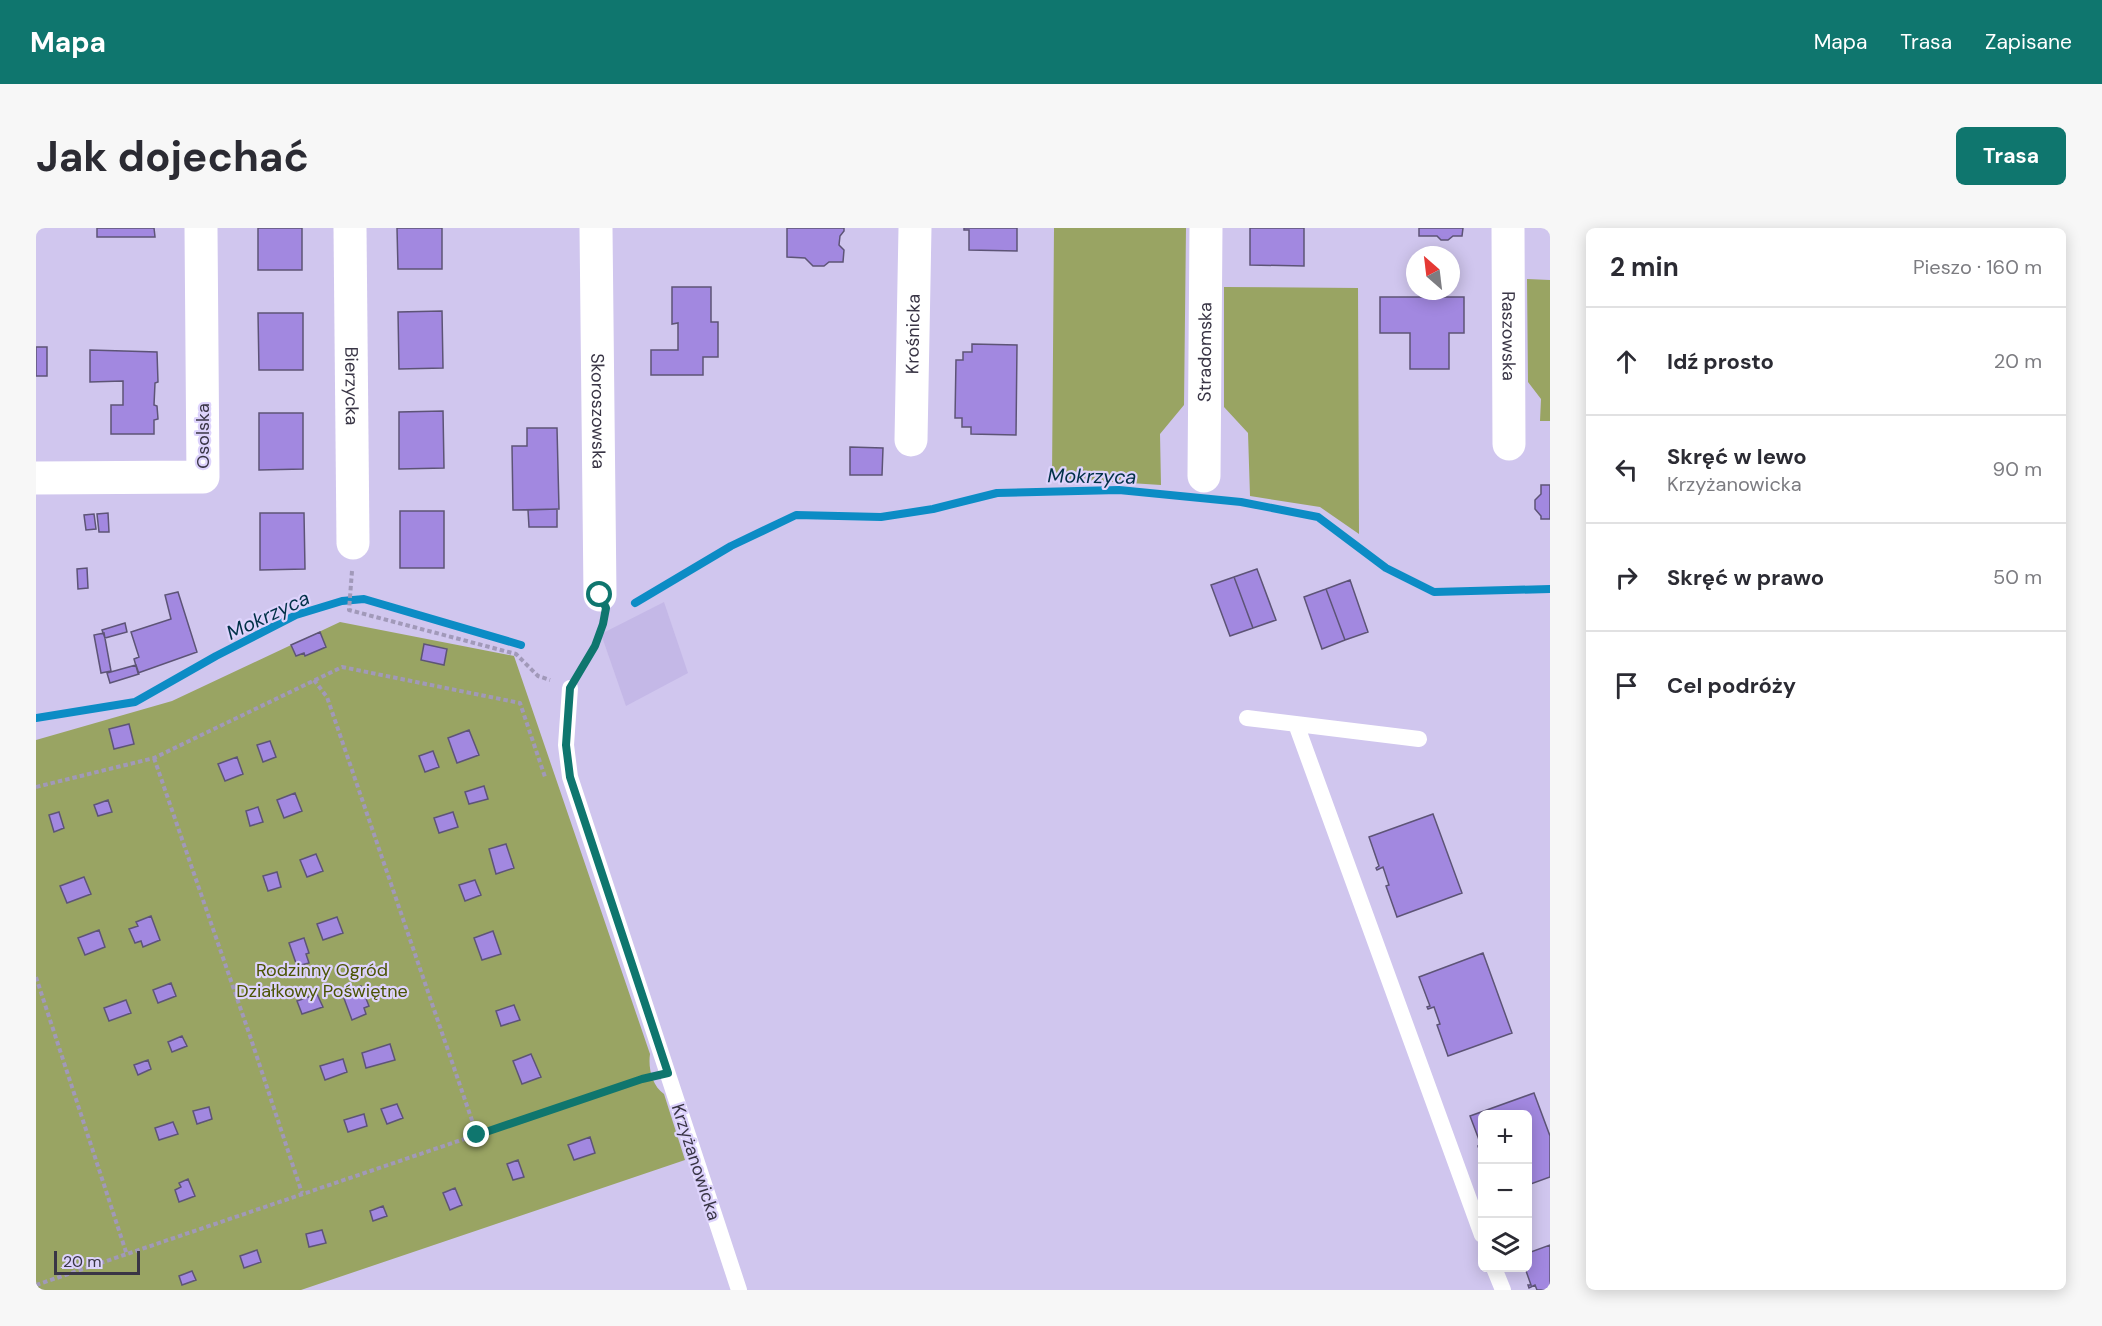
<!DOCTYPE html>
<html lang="pl">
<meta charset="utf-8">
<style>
:root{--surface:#fff;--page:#f7f7f7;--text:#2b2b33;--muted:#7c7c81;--line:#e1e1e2;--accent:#0f766e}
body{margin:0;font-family:"DM Sans",sans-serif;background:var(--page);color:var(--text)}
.controls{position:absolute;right:18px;bottom:18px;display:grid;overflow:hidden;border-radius:9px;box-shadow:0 3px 15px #0003}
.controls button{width:54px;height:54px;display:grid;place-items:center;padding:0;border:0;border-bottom:2px solid var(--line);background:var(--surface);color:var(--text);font:30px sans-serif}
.compass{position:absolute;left:1370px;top:18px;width:54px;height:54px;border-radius:50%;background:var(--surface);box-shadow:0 3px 15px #0003;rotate:332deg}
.scale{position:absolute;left:18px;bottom:15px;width:86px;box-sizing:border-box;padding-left:6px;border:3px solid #393545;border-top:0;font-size:16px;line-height:21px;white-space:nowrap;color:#393545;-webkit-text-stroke:4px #ddd3fc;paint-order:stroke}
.stop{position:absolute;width:18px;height:18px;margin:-14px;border:4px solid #0f766e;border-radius:50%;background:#fff}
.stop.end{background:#0f766e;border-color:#fff;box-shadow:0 2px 6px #0008}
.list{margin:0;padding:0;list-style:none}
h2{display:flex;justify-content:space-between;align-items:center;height:78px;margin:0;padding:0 24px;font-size:26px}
h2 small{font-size:20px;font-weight:400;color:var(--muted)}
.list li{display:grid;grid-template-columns:39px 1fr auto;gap:18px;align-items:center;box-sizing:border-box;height:108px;padding:0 24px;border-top:2px solid var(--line)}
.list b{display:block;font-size:22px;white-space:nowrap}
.list p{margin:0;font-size:20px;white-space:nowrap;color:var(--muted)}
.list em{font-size:20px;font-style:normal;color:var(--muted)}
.icon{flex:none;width:33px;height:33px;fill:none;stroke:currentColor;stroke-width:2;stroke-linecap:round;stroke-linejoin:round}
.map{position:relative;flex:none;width:1514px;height:1062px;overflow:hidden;border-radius:9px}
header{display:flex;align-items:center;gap:36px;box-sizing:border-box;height:84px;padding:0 30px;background:var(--accent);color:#fff}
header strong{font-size:28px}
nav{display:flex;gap:33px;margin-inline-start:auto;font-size:21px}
.intro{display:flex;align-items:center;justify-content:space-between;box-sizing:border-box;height:144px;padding:0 36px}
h1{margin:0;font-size:42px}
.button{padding:15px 27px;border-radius:9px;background:var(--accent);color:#fff;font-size:21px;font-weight:700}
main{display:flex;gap:36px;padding:0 36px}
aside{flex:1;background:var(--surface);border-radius:9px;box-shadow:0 3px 15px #0003}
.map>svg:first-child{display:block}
.built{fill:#c4b8e7}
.green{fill:#99a463}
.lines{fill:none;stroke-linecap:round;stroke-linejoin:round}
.stream{stroke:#0c8cc5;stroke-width:8}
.building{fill:#a288e0;stroke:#5d5476;stroke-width:1.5}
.path{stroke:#a199b9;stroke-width:4;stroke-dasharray:4.5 3;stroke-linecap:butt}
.lane{stroke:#fff;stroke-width:16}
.street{stroke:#fff;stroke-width:33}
.route{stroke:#0f766e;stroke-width:8}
.labels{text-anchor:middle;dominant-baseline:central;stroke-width:4.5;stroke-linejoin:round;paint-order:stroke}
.street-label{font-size:18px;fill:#393545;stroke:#ddd3fc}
.park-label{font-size:18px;fill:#4b5404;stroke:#ddd3fc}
.water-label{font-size:20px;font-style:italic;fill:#003047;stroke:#ddd3fc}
</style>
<header>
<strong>Mapa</strong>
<nav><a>Mapa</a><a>Trasa</a><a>Zapisane</a></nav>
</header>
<div class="intro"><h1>Jak dojechać</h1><a class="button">Trasa</a></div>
<main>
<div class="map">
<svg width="1514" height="1062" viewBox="0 0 1514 1062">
<rect width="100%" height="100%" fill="#d0c6ee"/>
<path class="built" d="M 628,374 L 652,445 L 590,478 L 565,406 Z"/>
<path class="green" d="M 1018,0 L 1150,0 L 1148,177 L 1124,206 L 1125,257 L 1016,250 Z
M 1491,51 L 1514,52 L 1514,193 L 1504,193 L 1505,171 L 1492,154 Z
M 1188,59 L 1322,60 L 1323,306 L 1284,279 L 1214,268 L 1212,205 L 1188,179 Z
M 304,394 L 478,428 L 614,826 C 612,840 616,858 628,866 L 649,932 L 265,1062 L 0,1062 L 0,512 L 136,473 Z"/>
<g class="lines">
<path class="stream" d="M 599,375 L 695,318 L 760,287 L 845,289 L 897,281 L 961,265 L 1083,262 L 1205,274 L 1282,289 L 1350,340 L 1398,364 L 1514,361
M 0,490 L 99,474 L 180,428 L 260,387 L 306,373 L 328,371 L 485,417"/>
</g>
<path class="building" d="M 61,0 L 118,0 L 119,9 L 61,9 Z
M 222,0 L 266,0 L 266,42 L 222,42 Z
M 361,0 L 406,0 L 406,41 L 362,41 Z
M 751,0 L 808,0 L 808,3 L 804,8 L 803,17 L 808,22 L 807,34 L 793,34 L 788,38 L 777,38 L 769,30 L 751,29 Z
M 928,0 L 981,0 L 981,23 L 933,22 L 933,2 L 928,2 Z
M 1214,0 L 1268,0 L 1268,38 L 1214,37 Z
M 1383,0 L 1427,0 L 1426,8 L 1417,8 L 1412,12 L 1405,12 L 1401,8 L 1383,8 Z
M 636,59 L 675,59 L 675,94 L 682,94 L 682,129 L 667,129 L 667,147 L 615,147 L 615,122 L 642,122 L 642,95 L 636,96 Z
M 1344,69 L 1428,69 L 1428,105 L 1413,105 L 1413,141 L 1374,141 L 1374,105 L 1344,105 Z
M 406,83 L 407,140 L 363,141 L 362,84 Z
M 222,85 L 267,85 L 267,142 L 223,142 Z
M 936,116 L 981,117 L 980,207 L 935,206 L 935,199 L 926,199 L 926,190 L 919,190 L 920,132 L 927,132 L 927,124 L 936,124 Z
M 0,119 L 11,119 L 11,148 L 0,148 Z
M 54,122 L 121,124 L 122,154 L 119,155 L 118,177 L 121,178 L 122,191 L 118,192 L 118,206 L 75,206 L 75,177 L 87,177 L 87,153 L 54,154 Z
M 407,183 L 408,240 L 363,241 L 363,184 Z
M 223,185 L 267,185 L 267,241 L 223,242 Z
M 491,200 L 521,200 L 523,281 L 477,282 L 476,218 L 491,218 Z
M 814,219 L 847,220 L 846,247 L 814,247 Z
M 1505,257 L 1514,257 L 1514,291 L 1505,291 L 1505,288 L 1499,281 L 1499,272 L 1505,266 Z
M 521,281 L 521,299 L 493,299 L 492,282 Z
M 364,283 L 408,283 L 408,340 L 364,340 Z
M 72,285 L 73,304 L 63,304 L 61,286 Z
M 224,285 L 268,285 L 269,341 L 224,342 Z
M 58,286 L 60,301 L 50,302 L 48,287 Z
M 51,340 L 52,360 L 42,361 L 41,341 Z
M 1221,341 L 1240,392 L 1217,400 L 1198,349 Z
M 1198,349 L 1217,400 L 1194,408 L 1175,357 Z
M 1314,352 L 1332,404 L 1309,412 L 1290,361 Z
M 1290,361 L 1309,412 L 1286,421 L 1268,369 Z
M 142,364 L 161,424 L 102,445 L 98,431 L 103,429 L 95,404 L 135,391 L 129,367 Z
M 89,395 L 91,404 L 69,410 L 66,402 Z
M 284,404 L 290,419 L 269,428 L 268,425 L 260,428 L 255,417 Z
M 68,405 L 75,443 L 65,445 L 58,407 Z
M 388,416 L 411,421 L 408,437 L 385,432 Z
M 100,437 L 103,446 L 74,455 L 71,445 Z
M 93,496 L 98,516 L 78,521 L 73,501 Z
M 433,502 L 443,527 L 421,535 L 412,510 Z
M 234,513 L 240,529 L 227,534 L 221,517 Z
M 397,523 L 403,539 L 389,544 L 383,528 Z
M 201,529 L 207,546 L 189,553 L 182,536 Z
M 448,558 L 452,571 L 433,576 L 429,564 Z
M 259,565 L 266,583 L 248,590 L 241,572 Z
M 72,572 L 76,584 L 62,588 L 58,577 Z
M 222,579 L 227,594 L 214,598 L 210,583 Z
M 23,584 L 28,600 L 18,604 L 13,587 Z
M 417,584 L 422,599 L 403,605 L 398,590 Z
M 1397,586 L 1426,665 L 1361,689 L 1350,658 L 1353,657 L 1347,639 L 1341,642 L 1340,640 L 1343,638 L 1333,609 Z
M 470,616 L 478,640 L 460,646 L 453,621 Z
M 280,626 L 287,643 L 271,649 L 264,632 Z
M 241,644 L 245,659 L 232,663 L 227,648 Z
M 48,649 L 55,666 L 31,675 L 24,658 Z
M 439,652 L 445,667 L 429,673 L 423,657 Z
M 115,688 L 124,712 L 107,719 L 105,713 L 99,715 L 93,701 L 102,698 L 100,694 Z
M 301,689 L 307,705 L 287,712 L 281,696 Z
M 63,702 L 69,719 L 49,727 L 42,710 Z
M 457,703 L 465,726 L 446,732 L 438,710 Z
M 268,710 L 273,725 L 270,726 L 273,735 L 261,738 L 253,715 Z
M 1447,725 L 1476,805 L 1412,828 L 1401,797 L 1404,796 L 1398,779 L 1392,781 L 1391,779 L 1394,778 L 1383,749 Z
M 135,755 L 140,768 L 122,775 L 117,762 Z
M 325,758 L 333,778 L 328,780 L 330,786 L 316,792 L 306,765 Z
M 281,766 L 287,779 L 266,786 L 261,773 Z
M 90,772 L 95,785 L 73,793 L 68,780 Z
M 478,777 L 484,792 L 465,798 L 460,783 Z
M 146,808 L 151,818 L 136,824 L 132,814 Z
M 354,816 L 359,832 L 330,840 L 326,825 Z
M 495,826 L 505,849 L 486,856 L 477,833 Z
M 307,831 L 311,844 L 289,852 L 284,838 Z
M 112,832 L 115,841 L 102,847 L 98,837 Z
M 1498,865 L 1514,908 L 1514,949 L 1492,957 L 1492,886 L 1446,886 L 1446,919 L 1443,921 L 1442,918 L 1445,917 L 1434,888 Z
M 361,876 L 367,890 L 351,896 L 345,881 Z
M 173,879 L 176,891 L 161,896 L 157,883 Z
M 328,886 L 331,898 L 312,904 L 308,892 Z
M 137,894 L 142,906 L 123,912 L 119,900 Z
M 554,909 L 559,925 L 538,932 L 532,917 Z
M 482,932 L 488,949 L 477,952 L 471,936 Z
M 152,951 L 159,968 L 143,974 L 139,962 L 145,959 L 143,955 Z
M 419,960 L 426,977 L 414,982 L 407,965 Z
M 347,978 L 351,988 L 337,993 L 334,983 Z
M 286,1002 L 290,1015 L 273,1019 L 270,1006 Z
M 1514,1017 L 1514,1062 L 1501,1062 L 1499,1057 L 1493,1060 L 1492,1057 L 1495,1057 L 1489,1040 L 1492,1040 L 1492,1025 Z
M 221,1022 L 225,1034 L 208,1040 L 204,1028 Z
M 156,1043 L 160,1052 L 146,1057 L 143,1048 Z"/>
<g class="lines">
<path class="path" d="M 316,343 L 313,382 L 480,426 L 502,448 L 514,452
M 544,442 L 559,418 L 567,396
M 278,452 L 291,469 L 441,907
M 118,530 L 213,805 L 266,965
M 0,559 L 118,530 L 306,439 L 484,475 L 509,549
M 0,749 L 91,1027
M 0,1057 L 610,849"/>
<path class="lane" d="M 534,460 L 530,517 L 534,549 L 703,1062
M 1211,490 L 1383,511
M 1260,496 L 1446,1007
M 1458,1040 L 1467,1062"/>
<g class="street">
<path id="s1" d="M 314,0 L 317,315"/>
<path id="s2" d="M 560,0 L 564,367"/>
<path id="s3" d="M 1472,0 L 1473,216"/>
<path id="s4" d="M 875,212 L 879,0"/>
<path id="s5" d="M 1168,248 L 1170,0"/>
<path d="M 0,250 L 167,249 L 165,0"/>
</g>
</g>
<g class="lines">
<path class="route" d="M 441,907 L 606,851 L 632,845 L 534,549 L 530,517 L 534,460 L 559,418 L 567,396 L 570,380 L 564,367"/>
</g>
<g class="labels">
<g class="street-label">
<text stroke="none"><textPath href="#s4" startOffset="106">Krośnicka</textPath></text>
<text stroke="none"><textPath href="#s3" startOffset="108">Raszowska</textPath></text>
<text stroke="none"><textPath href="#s5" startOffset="124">Stradomska</textPath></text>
<text stroke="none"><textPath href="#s1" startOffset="158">Bierzycka</textPath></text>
<text stroke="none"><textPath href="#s2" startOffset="183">Skoroszowska</textPath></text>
<text transform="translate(167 208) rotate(-90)">Osolska</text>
<text transform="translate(660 934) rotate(72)">Krzyżanowicka</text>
</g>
<g class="park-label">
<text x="286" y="742">Rodzinny Ogród<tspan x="286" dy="21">Działkowy Poświętne</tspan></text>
</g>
<g class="water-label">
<text transform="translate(1056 248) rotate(1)">Mokrzyca</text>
<text transform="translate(232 387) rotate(-25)">Mokrzyca</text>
</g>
</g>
</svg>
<div class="controls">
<button>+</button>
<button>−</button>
<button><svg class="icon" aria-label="layers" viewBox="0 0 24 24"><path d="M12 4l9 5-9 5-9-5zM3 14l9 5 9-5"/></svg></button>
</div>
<svg class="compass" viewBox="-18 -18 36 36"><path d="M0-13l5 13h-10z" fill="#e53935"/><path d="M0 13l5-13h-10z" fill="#7c7c81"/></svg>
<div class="scale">20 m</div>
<div class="stop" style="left:564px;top:367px"></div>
<div class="stop end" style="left:441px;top:907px"></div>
</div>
<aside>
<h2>2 min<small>Pieszo · 160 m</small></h2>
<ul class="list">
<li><svg class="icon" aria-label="ahead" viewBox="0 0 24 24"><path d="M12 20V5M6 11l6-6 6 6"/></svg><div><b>Idź prosto</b></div><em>20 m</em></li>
<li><svg class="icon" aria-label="left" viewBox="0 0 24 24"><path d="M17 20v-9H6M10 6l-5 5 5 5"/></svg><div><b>Skręć w lewo</b><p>Krzyżanowicka</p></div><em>90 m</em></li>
<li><svg class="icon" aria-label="right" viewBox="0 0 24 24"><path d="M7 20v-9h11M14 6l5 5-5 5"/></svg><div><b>Skręć w prawo</b></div><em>50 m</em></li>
<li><svg class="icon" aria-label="arrive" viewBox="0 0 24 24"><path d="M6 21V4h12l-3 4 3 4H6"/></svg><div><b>Cel podróży</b></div></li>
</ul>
</aside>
</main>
